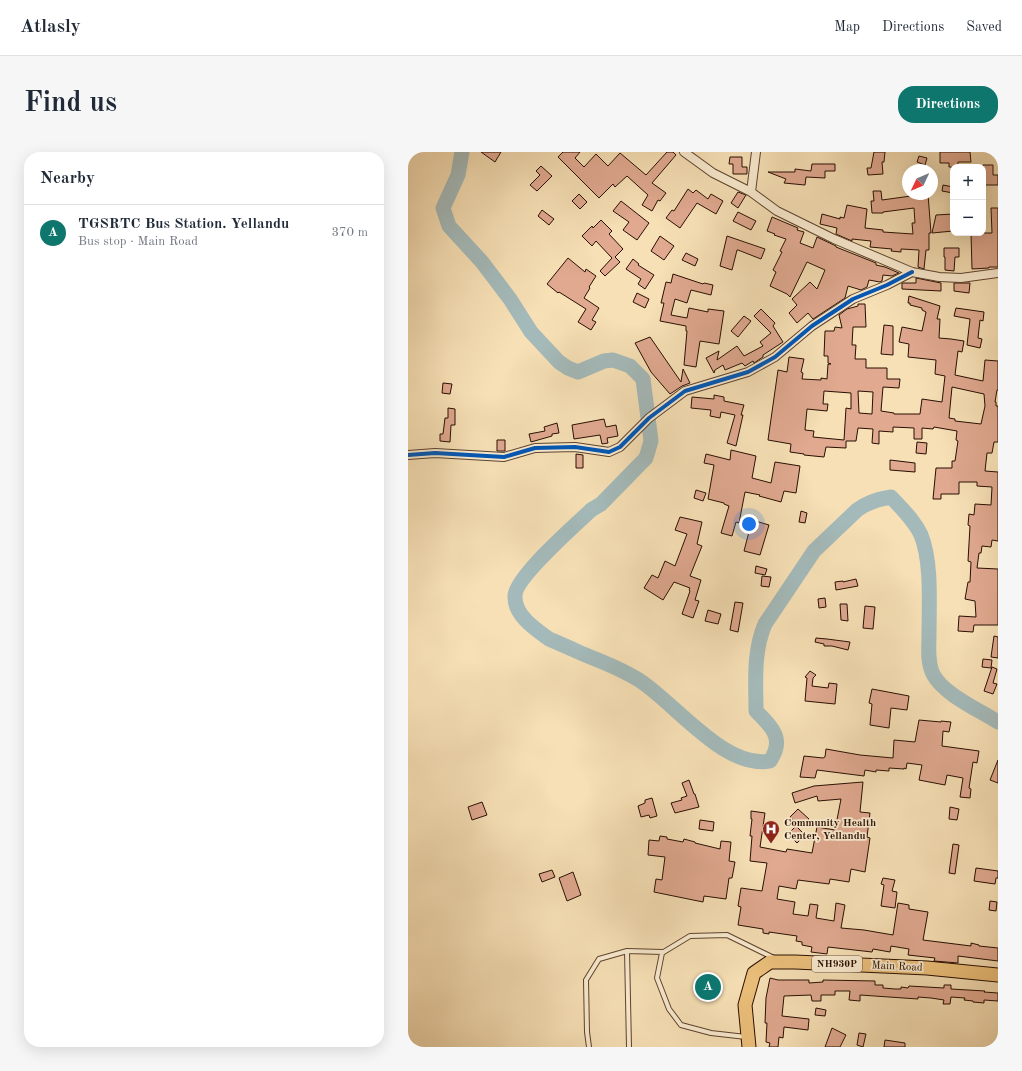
<!DOCTYPE html>
<meta charset="utf-8">
<style>
:root{--surface:#fff;--page:#f6f6f7;--text:#1f2937;--muted:#747a83;--line:#e0e1e3;--accent:#0f766e}
body{margin:0;font-family:"Old Standard TT",serif;background:var(--page);color:var(--text)}
.controls{position:absolute;right:12px;top:12px;display:grid;overflow:hidden;border-radius:8px;box-shadow:0 4px 16px #0002}
.controls button{width:36px;height:36px;display:grid;place-items:center;padding:0;border:0;border-bottom:1px solid var(--line);background:var(--surface);color:var(--text);font:20px sans-serif}
.compass{position:absolute;left:494px;top:12px;width:36px;height:36px;border-radius:50%;background:var(--surface);box-shadow:0 4px 16px #0002;rotate:226deg}
.you{position:absolute;left:341px;top:372px;width:14px;height:14px;margin:-10px;border:3px solid #fff;border-radius:50%;background:#1a73e8;box-shadow:0 0 0 6px #1a73e833}
.badge{display:grid;place-items:center;width:26px;height:26px;border-radius:50%;background:var(--accent);color:#fff;font-size:13px;font-weight:700}
.pin{position:absolute;translate:-50% -50%;border:2px solid #fff;box-shadow:0 1px 4px #0006}
.list{margin:0;padding:0;list-style:none}
h2{display:flex;justify-content:space-between;align-items:center;height:52px;margin:0;padding:0 16px;font-size:17px}
h2 small{font-size:13px;font-weight:400;color:var(--muted)}
.list li{display:grid;grid-template-columns:26px 1fr auto;gap:12px;align-items:center;box-sizing:border-box;height:56px;padding:0 16px;border-top:1px solid var(--line)}
.list b{display:block;font-size:15px;white-space:nowrap}
.list p{margin:0;font-size:13px;white-space:nowrap;color:var(--muted)}
.list em{font-size:13px;font-style:normal;color:var(--muted)}
.map{position:relative;flex:none;width:590px;height:895px;overflow:hidden;border-radius:16px}
header{display:flex;align-items:center;gap:24px;box-sizing:border-box;height:56px;padding:0 20px;background:var(--surface);border-bottom:1px solid var(--line)}
header strong{font-size:19px}
nav{display:flex;gap:22px;margin-inline-start:auto;font-size:14px}
.intro{display:flex;align-items:center;justify-content:space-between;box-sizing:border-box;height:96px;padding:0 24px}
h1{margin:0;font-size:28px}
.button{padding:10px 18px;border-radius:16px;background:var(--accent);color:#fff;font-size:14px;font-weight:700}
main{display:flex;gap:24px;padding:0 24px}
aside{flex:1;background:var(--surface);border-radius:16px;box-shadow:0 4px 16px #0002}
.map>svg:first-child{display:block}
.lines{fill:none;stroke-linecap:round;stroke-linejoin:round}
.river{stroke:#a4baba;stroke-width:15}
.building{fill:#e0a990;stroke:#280f02;fill-rule:evenodd}
.service-casing{stroke:#5c432f;stroke-width:6}
.minor-casing{stroke:#5c432f;stroke-width:10}
.trunk-casing{stroke:#280f02;stroke-width:15}
.service{stroke:#faebd0;stroke-width:4}
.minor{stroke:#faebd0;stroke-width:8}
.trunk{stroke:#ecc07b;stroke-width:13}
.cycleway-casing{stroke:#faebd0;stroke-width:6}
.cycleway{stroke:#0057b8;stroke-width:4}
.labels{text-anchor:middle;dominant-baseline:central;stroke-width:3.5;stroke-linejoin:round;paint-order:stroke}
.shield{fill:#faebd0;stroke:#675140;stroke-width:1}
.shield-label{font-size:10px;font-weight:bold;fill:#280f02}
.poi-label{font-size:11px;font-weight:bold;fill:#280f02;stroke:#faebd0;text-anchor:start}
.street-label{font-size:11px;fill:#280f02;stroke:#faebd0}
</style>
<header>
<strong>Atlasly</strong>
<nav><a>Map</a><a>Directions</a><a>Saved</a></nav>
</header>
<div class="intro"><h1>Find us</h1><a class="button">Directions</a></div>
<main>
<aside>
<h2>Nearby<small></small></h2>
<ul class="list">
<li><span class="badge">A</span><div><b>TGSRTC Bus Station. Yellandu</b><p>Bus stop · Main Road</p></div><em>370 m</em></li>
</ul>
</aside>
<div class="map">
<svg width="590" height="895" viewBox="0 0 590 895">
<rect width="100%" height="100%" fill="#f7e0b6"/>
<filter id="stains"><feTurbulence type="fractalNoise" baseFrequency=".005" numOctaves="4"/><feColorMatrix values="0 0 0 0 .2 0 0 0 0 .09 0 0 0 0 .02 0 0 0 .5 -.17"/></filter>
<radialGradient id="worn" r=".72"><stop offset=".6" stop-color="#630" stop-opacity="0"/><stop offset="1" stop-color="#630" stop-opacity=".3"/></radialGradient>
<g class="lines">
<path class="river" d="M 54,0 L 50,23 L 35,56 L 41,74 L 74,110 L 102,147 L 123,180 L 151,210 L 160,216 L 170,220 L 196,209 L 205,208 L 222,214 L 235,227 L 243,289 L 238,306 L 193,352 L 183,358 C 168,373 107,425 107,444 C 106,463 127,477 141,487 C 153,492 164,497 175,502 C 195,510 212,516 231,528 C 267,551 317,618 362,609 C 377,587 364,575 348,559 C 348,529 345,500 357,472 L 406,399 L 449,358 C 460,350 470,347 483,345 C 494,357 506,368 513,383 C 524,410 521,453 521,483 C 521,495 519,510 525,522 C 535,542 571,558 590,570"/>
</g>
<path class="building" d="M 73,0 L 93,0 L 87,10 Z
M 155,0 L 172,0 L 167,6 L 176,15 L 188,2 L 200,14 L 212,1 L 238,23 L 259,0 L 265,0 L 268,3 L 244,31 L 258,41 L 252,49 L 250,48 L 244,59 L 234,53 L 240,43 L 219,24 L 207,35 L 205,32 L 191,46 L 150,5 Z
M 466,0 L 477,0 L 476,10 L 474,10 L 475,22 L 460,23 L 459,16 L 463,16 Z
M 532,0 L 562,0 L 563,10 L 550,10 L 550,15 L 541,15 L 541,11 L 532,11 Z
M 511,4 L 519,6 L 517,13 L 509,10 Z
M 322,5 L 334,5 L 334,15 L 339,15 L 339,22 L 325,22 L 325,12 L 321,12 Z
M 404,12 L 427,12 L 427,19 L 417,19 L 417,26 L 398,25 L 397,33 L 376,31 L 378,27 L 360,20 L 387,20 L 387,17 L 403,19 Z
M 575,13 L 585,13 L 585,23 L 590,23 L 590,33 L 575,33 Z
M 133,14 L 144,24 L 129,39 L 122,33 L 132,23 L 128,19 Z
M 535,33 L 545,35 L 545,41 L 534,39 Z
M 280,37 L 285,41 L 288,38 L 300,47 L 303,42 L 315,49 L 308,62 L 289,51 L 272,76 L 258,66 L 264,58 L 266,59 Z
M 465,39 L 473,39 L 474,48 L 503,44 L 503,42 L 520,42 L 523,81 L 521,81 L 521,98 L 518,98 L 516,117 L 510,115 L 511,98 L 493,97 L 493,100 L 483,99 L 484,97 L 462,95 L 463,89 L 444,87 L 444,89 L 428,82 L 429,76 L 412,72 L 414,62 L 432,67 L 432,65 L 436,66 L 439,53 L 459,57 L 457,76 L 475,78 L 475,80 L 505,82 L 504,71 L 507,71 L 506,56 L 475,60 L 475,61 L 464,61 L 463,49 L 466,49 Z
M 330,40 L 338,43 L 330,56 L 323,51 Z
M 171,42 L 179,50 L 172,57 L 164,49 Z
M 213,49 L 241,71 L 229,88 L 215,78 L 221,70 L 205,59 Z
M 583,56 L 590,56 L 590,115 L 581,115 L 581,116 L 564,117 L 563,81 L 584,81 Z
M 134,58 L 146,67 L 141,73 L 130,64 Z
M 330,60 L 348,69 L 343,78 L 325,69 Z
M 545,62 L 545,79 L 524,81 L 528,63 Z
M 364,65 L 390,76 L 389,78 L 396,80 L 392,91 L 405,96 L 409,85 L 428,94 L 428,95 L 468,111 L 468,113 L 477,115 L 491,121 L 484,124 L 475,123 L 474,129 L 472,130 L 461,128 L 459,135 L 453,138 L 440,134 L 437,146 L 405,167 L 400,161 L 389,171 L 381,161 L 389,153 L 384,147 L 402,130 L 409,137 L 417,118 L 399,110 L 382,145 L 379,142 L 362,134 L 368,120 L 365,118 L 374,100 L 372,99 L 378,87 L 366,83 L 367,82 L 359,79 Z
M 193,68 L 204,79 L 201,82 L 215,97 L 207,105 L 212,110 L 197,124 L 192,119 L 204,106 L 188,89 L 184,94 L 174,84 L 184,74 L 185,76 Z
M 252,84 L 266,94 L 256,108 L 243,99 Z
M 319,84 L 357,97 L 353,107 L 330,98 L 329,98 L 324,118 L 312,114 Z
M 536,96 L 551,96 L 551,105 L 547,105 L 546,119 L 537,118 L 537,105 L 536,105 Z
M 278,101 L 290,107 L 287,114 L 274,108 Z
M 160,106 L 177,120 L 178,117 L 188,124 L 181,135 L 182,136 L 176,146 L 191,156 L 184,168 L 188,170 L 183,178 L 170,170 L 178,157 L 151,140 L 150,141 L 139,132 Z
M 225,107 L 231,112 L 230,113 L 246,123 L 237,137 L 230,132 L 233,127 L 218,117 Z
M 265,122 L 295,132 L 296,131 L 305,133 L 303,143 L 283,138 L 279,151 L 267,147 L 263,163 L 279,166 L 281,156 L 300,160 L 300,157 L 316,159 L 311,192 L 292,189 L 288,215 L 276,213 L 279,179 L 278,179 L 278,174 L 252,169 L 256,151 L 253,151 L 258,130 L 263,131 Z
M 508,126 L 533,131 L 533,139 L 494,137 L 494,131 L 508,131 Z
M 546,131 L 562,131 L 561,141 L 546,139 Z
M 229,141 L 241,147 L 237,156 L 225,150 Z
M 501,144 L 532,154 L 529,167 L 532,167 L 531,186 L 543,187 L 556,189 L 554,200 L 550,199 L 547,223 L 575,229 L 577,208 L 590,209 L 590,238 L 589,238 L 587,250 L 588,250 L 588,254 L 590,254 L 590,290 L 586,290 L 584,301 L 579,301 L 577,319 L 590,320 L 590,389 L 584,388 L 583,395 L 574,394 L 573,401 L 571,401 L 569,416 L 590,417 L 590,473 L 566,473 L 565,480 L 550,479 L 551,464 L 568,465 L 567,449 L 557,447 L 560,430 L 562,430 L 563,410 L 560,409 L 562,374 L 560,373 L 561,362 L 566,363 L 567,352 L 583,353 L 584,335 L 569,334 L 569,330 L 551,330 L 551,342 L 533,342 L 533,347 L 525,347 L 528,316 L 544,316 L 544,309 L 547,309 L 550,289 L 548,288 L 549,279 L 526,275 L 525,277 L 514,276 L 514,287 L 506,287 L 506,276 L 485,275 L 485,280 L 471,279 L 471,292 L 464,291 L 465,277 L 450,276 L 448,289 L 438,289 L 438,296 L 418,295 L 416,305 L 396,303 L 396,302 L 382,300 L 383,292 L 360,288 L 370,218 L 379,220 L 381,205 L 396,207 L 393,220 L 395,221 L 394,227 L 413,228 L 413,226 L 419,227 L 420,212 L 423,212 L 420,211 L 420,204 L 416,204 L 417,179 L 426,179 L 427,175 L 434,176 L 431,163 L 439,157 L 450,154 L 450,152 L 457,152 L 458,175 L 445,175 L 444,193 L 448,193 L 447,207 L 458,207 L 458,216 L 479,216 L 479,227 L 492,227 L 491,236 L 475,235 L 473,259 L 486,261 L 486,262 L 512,262 L 514,247 L 534,250 L 537,224 L 527,222 L 528,208 L 500,205 L 501,192 L 491,190 L 494,175 L 514,179 L 518,160 L 514,158 L 514,156 L 502,153 L 502,151 L 500,151 ZM 544,235 L 576,242 L 577,254 L 573,272 L 547,269 L 547,267 L 541,266 ZM 416,239 L 443,241 L 443,257 L 438,256 L 436,288 L 405,285 L 406,279 L 397,278 L 399,257 L 419,259 L 420,252 L 415,252 ZM 450,239 L 465,240 L 464,262 L 451,261 Z
M 548,156 L 576,160 L 575,169 L 572,168 L 570,186 L 574,187 L 572,196 L 559,193 L 562,167 L 546,164 Z
M 353,157 L 367,171 L 365,174 L 375,190 L 355,203 L 355,205 L 346,211 L 345,209 L 337,214 L 334,211 L 317,218 L 315,213 L 307,218 L 306,221 L 298,206 L 311,199 L 309,208 L 329,194 L 336,204 L 355,194 L 352,190 L 363,181 L 346,164 Z
M 336,164 L 343,169 L 330,185 L 323,179 Z
M 476,173 L 485,174 L 485,203 L 473,202 Z
M 242,185 L 273,230 L 275,217 L 282,231 L 274,234 L 262,242 L 243,220 L 227,191 Z
M 35,231 L 44,232 L 42,242 L 34,241 Z
M 306,243 L 316,245 L 316,249 L 336,253 L 333,263 L 335,263 L 328,294 L 319,291 L 327,263 L 313,260 L 312,266 L 302,264 L 303,258 L 283,256 L 284,245 L 306,247 Z
M 40,256 L 47,257 L 47,273 L 43,273 L 42,290 L 32,289 L 32,282 L 35,282 L 37,266 L 40,266 Z
M 196,267 L 198,275 L 208,273 L 210,284 L 199,286 L 200,291 L 194,292 L 192,283 L 166,287 L 164,273 Z
M 149,271 L 151,281 L 144,282 L 144,284 L 123,290 L 121,282 L 137,279 L 136,275 Z
M 89,288 L 97,288 L 97,299 L 89,299 Z
M 509,290 L 519,291 L 518,302 L 508,301 Z
M 323,298 L 348,304 L 344,326 L 363,331 L 367,310 L 392,314 L 388,341 L 376,339 L 373,350 L 351,344 L 352,343 L 337,340 L 331,371 L 328,370 L 324,384 L 313,381 L 321,354 L 316,352 L 316,351 L 300,347 L 306,313 L 296,311 L 298,302 L 322,308 Z
M 168,302 L 175,303 L 175,316 L 168,316 Z
M 482,308 L 507,311 L 507,320 L 482,318 Z
M 288,338 L 298,341 L 295,349 L 286,346 Z
M 393,359 L 399,361 L 397,371 L 391,370 Z
M 272,365 L 294,370 L 289,392 L 294,394 L 282,424 L 293,428 L 287,448 L 291,449 L 285,466 L 274,462 L 282,439 L 281,438 L 282,436 L 266,430 L 255,448 L 236,436 L 244,423 L 250,426 L 257,409 L 267,414 L 279,382 L 267,378 Z
M 344,368 L 361,373 L 352,403 L 336,399 Z
M 348,414 L 359,417 L 357,423 L 347,421 Z
M 354,424 L 363,425 L 361,435 L 353,434 Z
M 448,427 L 450,434 L 428,438 L 427,430 L 435,429 L 435,430 Z
M 417,446 L 418,455 L 411,456 L 410,447 Z
M 327,450 L 335,451 L 330,480 L 322,478 Z
M 432,452 L 439,452 L 440,469 L 433,468 Z
M 457,454 L 467,455 L 465,477 L 455,476 Z
M 300,458 L 313,462 L 310,472 L 297,469 Z
M 586,484 L 590,485 L 590,506 L 583,505 Z
M 408,486 L 419,487 L 442,490 L 440,498 L 424,494 L 416,494 L 416,492 L 407,490 Z
M 575,507 L 584,508 L 583,516 L 574,515 Z
M 584,515 L 589,517 L 585,531 L 589,532 L 585,542 L 576,539 Z
M 402,519 L 408,523 L 405,526 L 404,534 L 420,536 L 421,531 L 429,532 L 427,552 L 397,549 L 399,526 L 397,525 Z
M 464,537 L 501,544 L 499,558 L 483,556 L 481,576 L 462,573 L 464,552 L 461,551 Z
M 511,568 L 533,570 L 533,569 L 543,570 L 541,580 L 535,579 L 534,594 L 571,599 L 569,611 L 565,610 L 561,636 L 563,637 L 562,646 L 552,645 L 555,626 L 539,623 L 537,633 L 511,628 L 514,613 L 499,611 L 498,617 L 496,616 L 496,617 L 481,616 L 481,619 L 468,618 L 468,620 L 457,618 L 456,624 L 409,618 L 407,626 L 392,625 L 396,604 L 415,606 L 417,605 L 418,597 L 452,603 L 485,606 L 486,588 L 507,590 Z
M 590,608 L 590,631 L 582,628 Z
M 281,628 L 286,642 L 287,642 L 291,655 L 267,661 L 263,651 L 274,648 L 273,646 L 279,644 L 274,631 Z
M 455,630 L 452,660 L 462,661 L 459,685 L 462,686 L 457,720 L 443,717 L 441,730 L 422,727 L 421,732 L 390,728 L 388,737 L 371,734 L 369,747 L 387,750 L 385,762 L 400,764 L 402,752 L 410,753 L 408,766 L 426,769 L 428,751 L 437,753 L 433,776 L 456,778 L 485,783 L 490,751 L 501,753 L 501,757 L 520,760 L 515,788 L 563,794 L 563,791 L 571,793 L 571,794 L 590,796 L 590,809 L 550,804 L 550,811 L 526,809 L 527,806 L 500,803 L 501,797 L 483,794 L 482,800 L 465,797 L 464,800 L 420,795 L 419,802 L 403,800 L 404,795 L 394,793 L 394,790 L 388,789 L 389,784 L 361,780 L 361,782 L 355,781 L 355,777 L 330,773 L 333,755 L 330,754 L 333,736 L 354,739 L 359,711 L 342,709 L 344,684 L 342,684 L 344,667 L 343,667 L 343,659 L 357,661 L 352,695 L 378,700 L 379,697 L 404,701 L 409,675 L 427,678 L 433,647 L 410,649 L 409,644 L 387,651 L 384,641 L 406,634 Z
M 244,646 L 249,664 L 242,666 L 241,663 L 233,665 L 230,654 L 237,651 L 237,648 Z
M 74,650 L 79,663 L 64,668 L 60,655 Z
M 542,655 L 551,657 L 549,668 L 541,667 Z
M 390,657 L 401,667 L 393,675 L 382,665 Z
M 292,668 L 306,670 L 305,679 L 291,677 Z
M 388,674 L 397,683 L 389,691 L 380,682 Z
M 252,684 L 259,685 L 259,687 L 275,690 L 276,687 L 287,690 L 287,691 L 312,697 L 313,689 L 323,690 L 321,709 L 327,710 L 324,726 L 321,726 L 318,747 L 296,744 L 295,750 L 246,740 L 248,727 L 254,728 L 257,705 L 240,703 L 241,688 L 251,689 Z
M 545,692 L 551,693 L 547,722 L 541,721 Z
M 568,716 L 590,719 L 590,726 L 588,726 L 587,732 L 566,729 Z
M 144,718 L 147,725 L 134,730 L 131,722 Z
M 165,720 L 173,743 L 159,749 L 151,726 Z
M 475,726 L 487,728 L 484,739 L 489,740 L 487,756 L 473,754 L 476,733 L 473,732 Z
M 582,749 L 589,750 L 588,759 L 581,758 Z
M 362,826 L 370,828 L 401,828 L 401,831 L 415,830 L 415,828 L 467,829 L 467,833 L 475,833 L 475,836 L 487,837 L 493,837 L 493,835 L 500,836 L 501,834 L 536,836 L 536,833 L 543,833 L 543,837 L 577,839 L 576,840 L 590,841 L 590,849 L 576,848 L 576,851 L 565,850 L 565,849 L 556,848 L 557,846 L 543,845 L 542,852 L 535,852 L 536,848 L 523,846 L 510,845 L 510,847 L 452,843 L 452,849 L 441,848 L 442,839 L 427,839 L 427,843 L 413,843 L 413,849 L 404,849 L 403,843 L 376,844 L 374,864 L 401,867 L 400,878 L 376,875 L 375,886 L 371,885 L 370,895 L 361,895 L 362,891 L 358,890 L 359,871 L 357,871 L 358,846 Z
M 408,856 L 418,858 L 417,864 L 407,863 Z
M 424,876 L 438,883 L 432,895 L 417,895 Z
M 451,881 L 458,882 L 455,895 L 449,893 Z
M 477,888 L 497,891 L 497,895 L 476,895 Z"/>
<g class="lines">
<g class="service-casing">
<path id="service" d="M 219,799 L 221,895
M 338,885 L 303,881 L 273,873 L 261,857 L 249,826 L 254,801 L 282,784 L 319,783 L 366,806
M 181,895 L 179,880 L 178,828 L 191,807 L 219,799 L 255,800"/>
</g>
<g class="minor-casing">
<path id="minor" d="M 276,0 L 305,21 L 343,40 L 369,59 L 426,87 L 504,120 L 531,125 L 553,126 L 590,121
M 343,40 L 348,0
M 0,303 L 27,301 L 96,305 L 127,296 L 167,295 L 201,300 L 212,295 L 241,266 L 277,239 L 340,220 L 367,205 L 404,174 L 445,147 L 479,133 L 504,120"/>
</g>
<g class="trunk-casing">
<path id="trunk" d="M 341,895 L 337,853 L 346,821 L 362,810 L 387,810 L 519,816 L 590,823"/>
</g>
<use href="#service" class="service"/>
<use href="#minor" class="minor"/>
<use href="#trunk" class="trunk"/>
<g class="cycleway-casing">
<path id="cycleway" d="M 0,303 L 27,301 L 96,305 L 127,296 L 167,295 L 201,300 L 212,295 L 241,266 L 277,239 L 340,220 L 367,205 L 404,174 L 445,147 L 479,133 L 504,120"/>
</g>
<use href="#cycleway" class="cycleway"/>
</g>
<defs>
<g id="hospital-pin" transform="scale(0.9)"><path d="M0 17L-7.5 6A9.5 9.5 0 1 1 7.5 6Z" fill="#8f2418" stroke="#faebd0"/><path d="M-5-5h3v3.5h4V-5h3V5h-3V1.5h-4V5h-3Z" fill="#fff"/></g>
</defs>
<g fill-rule="evenodd">
<use href="#hospital-pin" x="363" y="677"/>
</g>
<g class="labels">
<rect class="shield" x="404" y="804" width="50" height="16" rx="3"/>
<g class="shield-label">
<text x="429" y="812">NH930P</text>
</g>
<g class="poi-label">
<text x="376" y="671">Community Health<tspan x="376" dy="13">Center, Yellandu</tspan></text>
</g>
<g class="street-label">
<text transform="translate(489 815) rotate(3)">Main Road</text>
</g>
</g>
<rect width="100%" height="100%" filter="url(#stains)"/>
<rect width="100%" height="100%" fill="url(#worn)"/>
</svg>
<div class="controls">
<button>+</button>
<button>−</button>
</div>
<svg class="compass" viewBox="-18 -18 36 36"><path d="M0-13l5 13h-10z" fill="#e53935"/><path d="M0 13l5-13h-10z" fill="#747a83"/></svg>
<div class="you"></div>
<div class="pin badge" style="left:300px;top:835px">A</div>
</div>
</main>
